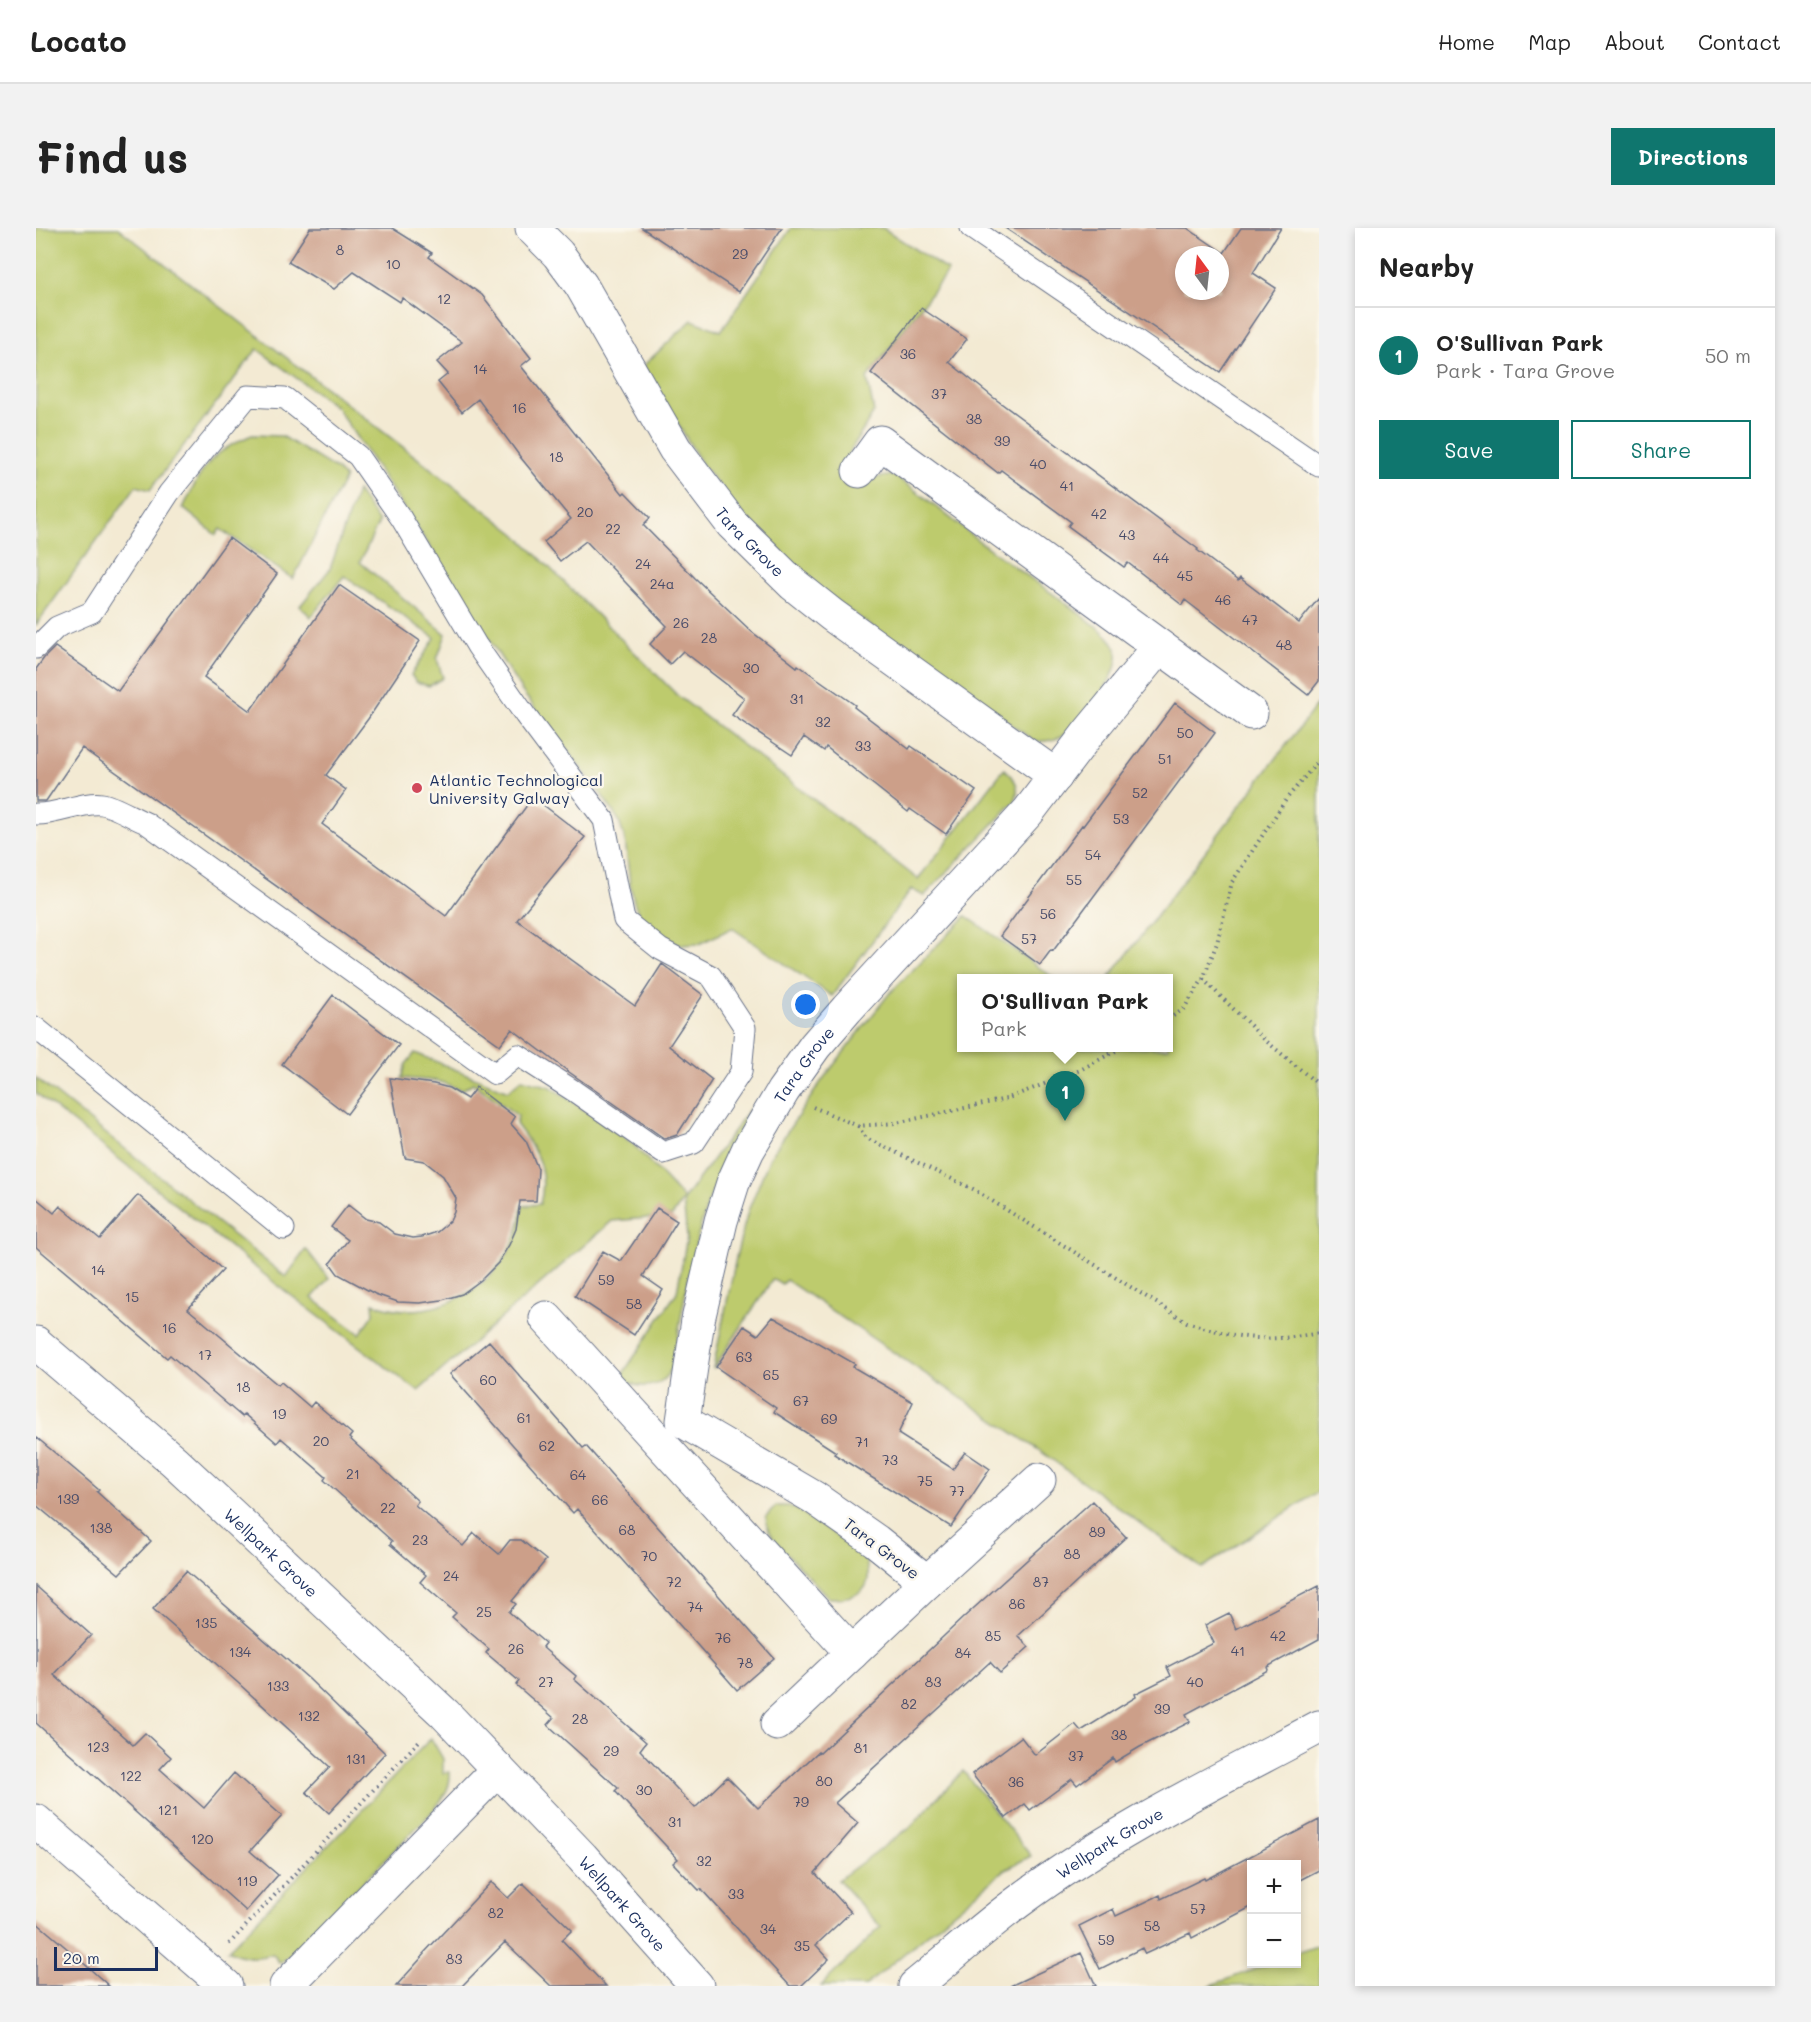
<!DOCTYPE html>
<meta charset="utf-8">
<style>
:root{--surface:#fff;--page:#f2f2f2;--text:#222;--muted:#767676;--line:#e0e0e0;--accent:#0f766e}
body{margin:0;font-family:Mali,sans-serif;background:var(--page);color:var(--text)}
.controls{position:absolute;right:18px;bottom:18px;display:grid;overflow:hidden;border-radius:0px;box-shadow:0 3px 9px #0003}
.controls button{width:54px;height:54px;display:grid;place-items:center;padding:0;border:0;border-bottom:2px solid var(--line);background:var(--surface);color:var(--text);font:30px sans-serif}
.compass{position:absolute;left:1139px;top:18px;width:54px;height:54px;border-radius:50%;background:var(--surface);box-shadow:0 3px 9px #0003;rotate:345deg}
.scale{position:absolute;left:18px;bottom:15px;width:104px;box-sizing:border-box;padding-left:6px;border:3px solid #1b2f5e;border-top:0;font-size:16px;line-height:21px;white-space:nowrap;color:#1b2f5e;-webkit-text-stroke:4px #fbf7ec;paint-order:stroke}
.you{position:absolute;left:770px;top:777px;width:21px;height:21px;margin:-15px;border:4px solid #fff;border-radius:50%;background:#1a73e8;box-shadow:0 0 0 9px #1a73e833}
.badge{display:grid;place-items:center;width:39px;height:39px;border-radius:50%;background:var(--accent);color:#fff;font-size:20px;font-weight:700}
.pin{position:absolute;translate:-50% -50px;filter:drop-shadow(0 2px 3px #0008)}
.pin::after{content:'';position:absolute;top:32px;width:21px;height:18px;background:inherit;clip-path:polygon(0 0,100% 0,50% 100%)}
.popup{position:absolute;left:921px;top:746px;width:216px;height:78px;box-sizing:border-box;display:grid;place-content:center;border-radius:0px;background:var(--surface);filter:drop-shadow(0 2px 4px #0005);font-size:20px;white-space:nowrap;color:var(--muted)}
.popup b{font-size:22px;color:var(--text)}
.popup::after{content:'';position:absolute;left:50%;top:100%;margin-left:-12px;border:12px solid transparent;border-top-color:var(--surface)}
.list{margin:0;padding:0;list-style:none}
h2{display:flex;justify-content:space-between;align-items:center;height:78px;margin:0;padding:0 24px;font-size:26px}
h2 small{font-size:20px;font-weight:400;color:var(--muted)}
.list li{display:grid;grid-template-columns:39px 1fr auto;gap:18px;align-items:center;box-sizing:border-box;height:96px;padding:0 24px;border-top:2px solid var(--line)}
.list b{display:block;font-size:22px;white-space:nowrap}
.list p{margin:0;font-size:20px;white-space:nowrap;color:var(--muted)}
.list em{font-size:20px;font-style:normal;color:var(--muted)}
.actions{display:flex;gap:12px;padding:18px 24px}
.actions a{flex:1;padding:14px 0;border:2px solid var(--accent);border-radius:0px;text-align:center;font-size:21px;color:var(--accent)}
.actions .main{background:var(--accent);color:#fff}
.map{position:relative;flex:none;width:1283px;height:1758px;overflow:hidden;border-radius:0px}
header{display:flex;align-items:center;gap:36px;box-sizing:border-box;height:84px;padding:0 30px;background:var(--surface);border-bottom:2px solid var(--line)}
header strong{font-size:28px}
nav{display:flex;gap:33px;margin-inline-start:auto;font-size:21px}
.intro{display:flex;align-items:center;justify-content:space-between;box-sizing:border-box;height:144px;padding:0 36px}
h1{margin:0;font-size:42px}
.button{padding:15px 27px;border-radius:0px;background:var(--accent);color:#fff;font-size:21px;font-weight:700}
main{display:flex;gap:36px;padding:0 36px}
aside{flex:1;background:var(--surface);border-radius:0px;box-shadow:0 3px 9px #0003}
.map>svg:first-child{display:block}
.green{fill:#bdcb6d;stroke:#6c7d66;stroke-width:1.5}
.building{fill:#cc9f89;fill-rule:evenodd}
.lines{fill:none;stroke-linecap:round;stroke-linejoin:round}
.service-casing{stroke:#677087;stroke-width:23}
.minor-casing{stroke:#677087;stroke-width:35}
.path{stroke:#677087;stroke-width:4;stroke-dasharray:1.5 4.5;stroke-linecap:butt}
.service{stroke:#fff;stroke-width:21}
.minor{stroke:#fff;stroke-width:33}
.poi-dot{fill:#d1495b;stroke:#fbf7ec;stroke-width:2}
.labels{text-anchor:middle;dominant-baseline:central;stroke-width:5;stroke-linejoin:round;paint-order:stroke}
.number-label{font-size:14px;fill:#474b69}
.street-label{font-size:16px;fill:#1b2f5e;stroke:#fbf7ec}
.poi-label{font-size:16px;fill:#1b2f5e;stroke:#fbf7ec;text-anchor:start}
</style>
<header>
<strong>Locato</strong>
<nav><a>Home</a><a>Map</a><a>About</a><a>Contact</a></nav>
</header>
<div class="intro"><h1>Find us</h1><a class="button">Directions</a></div>
<main>
<div class="map">
<svg width="1283" height="1758" viewBox="0 0 1283 1758">
<rect width="100%" height="100%" fill="#fbf7ec"/>
<filter id="ink" filterUnits="userSpaceOnUse"><feTurbulence type="fractalNoise" baseFrequency=".0167" numOctaves="2"/><feDisplacementMap in="SourceGraphic" scale="12" xChannelSelector="R" yChannelSelector="G"/><feConvolveMatrix kernelMatrix="1 2 1 2 8 2 1 2 1" color-interpolation-filters="sRGB"/></filter>
<filter id="wash" filterUnits="userSpaceOnUse"><feTurbulence type="fractalNoise" baseFrequency=".008" numOctaves="4" result="noise"/><feDisplacementMap in="SourceGraphic" scale="24" xChannelSelector="R" yChannelSelector="G"/><feGaussianBlur stdDeviation="1.35" result="paint"/><feColorMatrix in="noise" values="0 0 0 0 0 0 0 0 0 0 0 0 0 0 0 0 0 1.4 0 .05"/><feComposite in="paint" operator="in"/></filter>
<g filter="url(#wash)">
<rect width="100%" height="100%" fill="#f3ead3"/>
<path class="green" d="M 0,0 L 82,0 L 480,306 L 642,468 L 882,651 L 968,541 C 979,551 985,558 979,573 L 888,668 L 875,661 L 796,768 L 696,700 L 663,716 L 645,717 L 619,708 L 605,692 L 598,674 L 594,656 L 589,611 L 582,591 L 565,566 L 485,462 L 412,346 L 301,180 L 221,121 L 114,262 L 100,258 L 0,397 Z
M 755,0 L 847,0 L 912,43 L 831,150 L 838,184 L 802,243 L 826,261 L 839,250 L 857,247 C 892,269 922,298 955,322 C 992,349 1031,374 1066,403 C 1072,408 1080,416 1081,425 C 1084,442 1064,467 1054,481 C 1042,500 1022,516 999,513 L 781,360 L 698,277 L 666,236 L 607,138 L 656,92 L 685,103 Z
M 216,207 L 246,208 L 300,241 L 309,250 L 257,351 L 184,301 L 180,307 L 147,280 C 167,240 171,226 216,207 Z
M 321,263 L 343,294 L 324,334 L 410,406 L 401,431 L 407,450 L 393,458 L 380,454 L 375,447 L 399,410 L 308,348 L 275,389 L 264,378 L 294,341 Z
M 1283,474 L 1283,1263 L 1166,1340 L 1007,1225 L 750,1052 L 746,1056 L 737,1051 L 677,1141 L 701,1025 L 712,983 L 734,929 L 787,851 L 852,767 L 930,688 L 1018,750 L 926,750 L 926,820 L 1132,820 L 1132,750 L 1073,750 Z
M 379,825 L 472,863 L 486,851 L 515,859 L 596,915 L 648,971 L 715,879 C 698,918 676,956 665,997 C 655,1031 649,1066 643,1101 C 641,1113 640,1130 635,1141 C 624,1163 601,1161 584,1150 L 641,1064 L 651,1009 L 647,972 L 636,988 L 576,993 L 382,1163 L 244,1059 L 0,865 L 0,850 L 250,1049 L 270,1021 L 293,1051 L 276,1070 L 324,1106 L 338,1086 L 337,1075 C 403,1102 484,1047 486,978 L 504,976 C 513,943 499,920 480,896 L 482,888 L 437,855 L 426,862 L 402,853 L 366,850 L 370,836 Z
M 740,1278 L 753,1278 L 764,1283 L 827,1326 C 841,1360 826,1371 793,1370 L 739,1313 L 732,1302 L 730,1289 Z
M 395,1510 L 407,1531 L 407,1545 L 414,1544 C 415,1561 406,1572 396,1584 L 254,1728 L 243,1735 L 237,1726 C 221,1731 207,1731 192,1722 Z
M 927,1543 L 995,1628 L 970,1641 L 829,1758 L 785,1758 L 845,1699 L 802,1652 L 874,1599 Z
M 1283,1717 L 1283,1758 L 1173,1758 L 1233,1736 L 1260,1736 L 1261,1725 Z"/>
<g id="blocks">
<path class="building" d="M 274,0 L 356,0 L 396,25 L 393,29 L 446,67 L 495,130 L 485,138 L 587,266 L 589,264 L 614,290 L 607,297 L 659,350 L 716,404 L 761,439 L 762,437 L 819,477 L 818,479 L 873,521 L 875,518 L 940,563 L 910,606 L 874,581 L 872,584 L 790,519 L 788,523 L 768,509 L 756,527 L 696,487 L 708,470 L 647,423 L 634,436 L 614,416 L 631,398 L 550,313 L 524,333 L 508,314 L 535,291 L 485,230 L 442,171 L 426,184 L 402,154 L 412,146 L 401,134 L 426,114 L 366,70 L 364,74 L 318,44 L 298,61 L 252,34 Z
M 606,0 L 746,0 L 703,64 Z
M 969,0 L 1151,0 L 1188,25 L 1205,0 L 1245,0 L 1217,45 L 1240,60 L 1184,144 ZM 1148,27 L 1184,27 L 1184,63 L 1148,63 Z
M 885,80 L 931,111 L 913,134 L 958,170 L 1162,321 L 1161,322 L 1202,353 L 1204,350 L 1263,395 L 1283,370 L 1283,453 L 1272,467 L 1149,372 L 1146,377 L 1092,335 L 1088,339 L 1032,298 L 1035,294 L 965,242 L 962,245 L 835,145 Z
M 193,310 L 241,346 L 168,449 L 214,483 L 303,357 L 384,413 L 332,491 L 290,547 L 310,562 L 286,596 L 410,688 L 497,569 L 549,609 L 481,692 L 599,778 L 626,736 L 667,767 L 633,818 L 676,852 L 641,907 L 629,911 L 533,844 L 476,801 L 464,817 L 46,520 L 10,573 L 0,573 L 0,441 L 8,430 L 19,419 L 82,463 Z
M 1139,475 L 1179,505 L 1017,723 L 1015,722 L 1004,737 L 964,708 L 1046,597 L 1047,598 Z
M 297,767 L 363,817 L 311,886 L 246,836 Z
M 354,850 L 398,856 L 413,860 L 431,871 L 440,859 L 479,889 L 475,896 L 490,913 L 502,941 L 500,973 L 484,973 L 480,1001 L 473,1017 L 462,1035 L 445,1052 L 426,1066 L 406,1072 L 384,1075 L 362,1074 L 339,1066 L 302,1046 L 294,1035 L 312,1012 L 295,999 L 312,977 L 330,991 L 343,994 L 359,1006 L 377,1010 L 386,1009 L 401,1004 L 414,993 L 418,984 L 420,970 L 407,948 L 388,933 L 369,930 Z
M 102,967 L 187,1042 L 152,1081 L 242,1157 L 245,1154 L 274,1179 L 278,1174 L 316,1206 L 313,1210 L 382,1273 L 379,1277 L 427,1318 L 438,1305 L 463,1326 L 474,1312 L 485,1312 L 510,1332 L 476,1373 L 480,1376 L 473,1384 L 509,1415 L 506,1419 L 540,1448 L 538,1451 L 610,1514 L 604,1522 L 659,1580 L 691,1549 L 722,1580 L 782,1524 L 784,1525 L 928,1389 L 1056,1273 L 1090,1309 L 982,1408 L 993,1419 L 964,1445 L 954,1434 L 799,1575 L 822,1595 L 779,1645 L 815,1684 L 780,1717 L 793,1731 L 765,1758 L 754,1758 L 665,1661 L 663,1662 L 637,1635 L 642,1631 L 579,1563 L 582,1560 L 512,1497 L 518,1490 L 480,1457 L 483,1453 L 450,1425 L 453,1421 L 416,1389 L 420,1385 L 384,1354 L 390,1347 L 354,1316 L 356,1313 L 288,1252 L 290,1249 L 245,1210 L 241,1215 L 208,1186 L 206,1189 L 134,1127 L 131,1130 L 0,1019 L 0,970 L 18,985 L 24,978 L 64,1011 Z
M 621,980 L 641,993 L 607,1048 L 627,1062 L 598,1107 L 539,1068 L 567,1023 L 585,1033 Z
M 737,1089 L 819,1136 L 817,1139 L 877,1174 L 862,1206 L 917,1241 L 929,1224 L 954,1241 L 915,1299 L 798,1226 L 800,1224 L 738,1184 L 740,1180 L 680,1139 L 708,1098 L 722,1107 Z
M 453,1113 L 547,1220 L 550,1218 L 738,1430 L 701,1462 L 541,1281 L 537,1285 L 414,1146 Z
M 0,1209 L 63,1262 L 61,1264 L 115,1313 L 83,1346 L 0,1277 Z
M 150,1343 L 273,1451 L 349,1525 L 293,1585 L 270,1564 L 294,1539 L 201,1454 L 117,1381 Z
M 0,1358 L 55,1407 L 18,1447 L 97,1517 L 109,1505 L 135,1529 L 124,1541 L 168,1580 L 198,1545 L 246,1588 L 214,1623 L 242,1647 L 210,1683 L 0,1495 Z
M 1283,1358 L 1283,1411 L 1231,1439 L 1232,1442 L 1150,1486 L 1154,1494 L 1104,1519 L 1079,1534 L 1077,1530 L 1041,1557 L 1036,1551 L 994,1582 L 989,1576 L 970,1590 L 936,1546 L 985,1509 L 999,1527 L 1039,1496 L 1045,1503 L 1100,1469 L 1099,1466 L 1135,1448 L 1131,1439 L 1178,1415 L 1169,1397 L 1193,1385 L 1200,1401 Z
M 1283,1592 L 1283,1642 L 1260,1654 L 1260,1636 L 1215,1636 L 1215,1679 L 1156,1710 L 1154,1705 L 1109,1726 L 1106,1720 L 1064,1741 L 1043,1698 L 1077,1681 L 1080,1688 L 1124,1667 L 1125,1671 L 1168,1650 L 1169,1652 Z
M 455,1654 L 472,1670 L 487,1655 L 536,1702 L 526,1712 L 570,1758 L 515,1758 L 469,1714 L 426,1758 L 360,1758 L 389,1726 L 388,1725 Z
M 0,1694 L 34,1723 L 73,1758 L 0,1758 Z
M 1045,1725 L 1060,1758 L 974,1758 Z"/>
</g>
</g>
<g filter="url(#ink)">
<use href="#blocks" fill-opacity="0" stroke="#677087" stroke-width="1.5"/>
<g class="lines">
<g class="service-casing">
<path id="service" d="M 935,0 L 1283,238
M 0,420 L 21,399 L 56,384 L 133,265 L 212,168 L 249,170 L 322,228 L 365,290 L 441,418 L 489,487 L 568,592 L 588,692 L 624,721 L 675,748 L 709,800 L 705,844 L 658,915 L 627,925 L 538,863 L 482,827 L 459,846 L 110,595 C 97,590 79,578 66,576 C 47,573 20,587 0,586
M 0,800 L 248,1001"/>
</g>
<g class="minor-casing">
<g id="minor">
<path id="s1" d="M 496,0 L 522,26 L 545,57 L 639,221 L 696,296 L 757,356 L 796,387 L 1020,548"/>
<path d="M 823,243 L 844,214 L 1215,485"/>
<path d="M 510,1090 L 816,1425"/>
<path id="s2" d="M 0,1115 L 138,1233 L 409,1486 L 546,1629 L 661,1758"/>
<path id="s3" d="M 891,1354 L 840,1313 L 777,1269 L 647,1193 L 662,1092 L 685,993 L 697,955 L 712,922 L 747,863 L 779,818 L 811,781 L 992,584 L 1053,504 L 1123,419"/>
<path d="M 741,1496 L 891,1354 L 1003,1252"/>
<path d="M 0,1593 L 190,1758"/>
<path d="M 250,1758 L 462,1541"/>
<path id="s4" d="M 879,1758 C 915,1729 949,1698 986,1671 C 1078,1603 1182,1553 1283,1499"/>
</g>
</g>
<path class="path" d="M 1167,751 L 1229,812 L 1283,857
M 1132,791 L 1147,782 L 1167,751 L 1181,715 L 1196,654 L 1251,570 L 1283,532
M 777,879 L 822,898 L 860,895 L 970,871 L 1044,842 L 1085,820
M 822,898 L 830,910 L 937,961 L 1151,1094 C 1203,1111 1229,1115 1283,1105
M 193,1716 L 385,1511"/>
<use href="#service" class="service"/>
<use href="#minor" class="minor"/>
</g>
</g>
<circle class="poi-dot" cx="381" cy="560" r="6"/>
<g class="labels">
<g class="number-label">
<text x="304" y="21">8</text>
<text x="704" y="25">29</text>
<text x="357" y="35">10</text>
<text x="408" y="70">12</text>
<text x="872" y="125">36</text>
<text x="444" y="140">14</text>
<text x="903" y="165">37</text>
<text x="483" y="179">16</text>
<text x="938" y="190">38</text>
<text x="966" y="212">39</text>
<text x="520" y="228">18</text>
<text x="1002" y="235">40</text>
<text x="1031" y="257">41</text>
<text x="549" y="283">20</text>
<text x="1063" y="285">42</text>
<text x="577" y="300">22</text>
<text x="1091" y="306">43</text>
<text x="1125" y="329">44</text>
<text x="607" y="335">24</text>
<text x="1149" y="347">45</text>
<text x="626" y="355">24a</text>
<text x="1187" y="371">46</text>
<text x="1214" y="391">47</text>
<text x="645" y="394">26</text>
<text x="673" y="409">28</text>
<text x="1248" y="416">48</text>
<text x="715" y="439">30</text>
<text x="761" y="470">31</text>
<text x="787" y="493">32</text>
<text x="1149" y="504">50</text>
<text x="827" y="517">33</text>
<text x="1129" y="530">51</text>
<text x="1104" y="564">52</text>
<text x="1085" y="590">53</text>
<text x="1057" y="626">54</text>
<text x="1038" y="651">55</text>
<text x="1012" y="685">56</text>
<text x="993" y="710">57</text>
<text x="62" y="1041">14</text>
<text x="570" y="1051">59</text>
<text x="96" y="1068">15</text>
<text x="598" y="1075">58</text>
<text x="133" y="1099">16</text>
<text x="169" y="1126">17</text>
<text x="708" y="1128">63</text>
<text x="735" y="1146">65</text>
<text x="452" y="1151">60</text>
<text x="207" y="1158">18</text>
<text x="765" y="1172">67</text>
<text x="243" y="1185">19</text>
<text x="488" y="1189">61</text>
<text x="793" y="1190">69</text>
<text x="285" y="1212">20</text>
<text x="826" y="1213">71</text>
<text x="511" y="1217">62</text>
<text x="854" y="1231">73</text>
<text x="317" y="1245">21</text>
<text x="542" y="1246">64</text>
<text x="889" y="1252">75</text>
<text x="921" y="1262">77</text>
<text x="32" y="1270">139</text>
<text x="564" y="1271">66</text>
<text x="352" y="1279">22</text>
<text x="65" y="1299">138</text>
<text x="591" y="1301">68</text>
<text x="1061" y="1303">89</text>
<text x="384" y="1311">23</text>
<text x="1036" y="1325">88</text>
<text x="613" y="1327">70</text>
<text x="415" y="1347">24</text>
<text x="638" y="1353">72</text>
<text x="1005" y="1353">87</text>
<text x="981" y="1375">86</text>
<text x="659" y="1378">74</text>
<text x="448" y="1383">25</text>
<text x="170" y="1394">135</text>
<text x="957" y="1407">85</text>
<text x="1242" y="1407">42</text>
<text x="687" y="1409">76</text>
<text x="480" y="1420">26</text>
<text x="1202" y="1422">41</text>
<text x="204" y="1423">134</text>
<text x="927" y="1424">84</text>
<text x="709" y="1434">78</text>
<text x="510" y="1453">27</text>
<text x="897" y="1453">83</text>
<text x="1159" y="1453">40</text>
<text x="242" y="1457">133</text>
<text x="873" y="1475">82</text>
<text x="1126" y="1480">39</text>
<text x="273" y="1487">132</text>
<text x="544" y="1490">28</text>
<text x="1083" y="1506">38</text>
<text x="62" y="1518">123</text>
<text x="825" y="1519">81</text>
<text x="575" y="1522">29</text>
<text x="1040" y="1527">37</text>
<text x="320" y="1530">131</text>
<text x="95" y="1547">122</text>
<text x="788" y="1552">80</text>
<text x="980" y="1553">36</text>
<text x="608" y="1561">30</text>
<text x="765" y="1573">79</text>
<text x="132" y="1581">121</text>
<text x="639" y="1593">31</text>
<text x="166" y="1610">120</text>
<text x="668" y="1632">32</text>
<text x="211" y="1652">119</text>
<text x="700" y="1665">33</text>
<text x="1162" y="1680">57</text>
<text x="460" y="1684">82</text>
<text x="1116" y="1697">58</text>
<text x="732" y="1700">34</text>
<text x="1070" y="1711">59</text>
<text x="766" y="1717">35</text>
<text x="418" y="1730">83</text>
</g>
<g class="street-label">
<text stroke="none"><textPath href="#s1" startOffset="384">Tara Grove</textPath></text>
<text stroke="none"><textPath href="#s3" startOffset="675">Tara Grove</textPath></text>
<text transform="translate(846 1320) rotate(37)">Tara Grove</text>
<text stroke="none"><textPath href="#s2" startOffset="315">Wellpark Grove</textPath></text>
<text stroke="none"><textPath href="#s4" startOffset="242">Wellpark Grove</textPath></text>
<text stroke="none"><textPath href="#s2" startOffset="812">Wellpark Grove</textPath></text>
</g>
<g class="poi-label">
<text x="393" y="551">Atlantic Technological<tspan x="393" dy="18">University Galway</tspan></text>
</g>
</g>
</svg>
<div class="controls">
<button>+</button>
<button>−</button>
</div>
<svg class="compass" viewBox="-18 -18 36 36"><path d="M0-13l5 13h-10z" fill="#e53935"/><path d="M0 13l5-13h-10z" fill="#767676"/></svg>
<div class="scale">20 m</div>
<div class="you"></div>
<div class="pin badge" style="left:1029px;top:893px">1</div>
<div class="popup"><b>O'Sullivan Park</b>Park</div>
</div>
<aside>
<h2>Nearby<small></small></h2>
<ul class="list">
<li><span class="badge">1</span><div><b>O'Sullivan Park</b><p>Park · Tara Grove</p></div><em>50 m</em></li>
</ul>
<div class="actions"><a class="main">Save</a><a>Share</a></div>
</aside>
</main>
